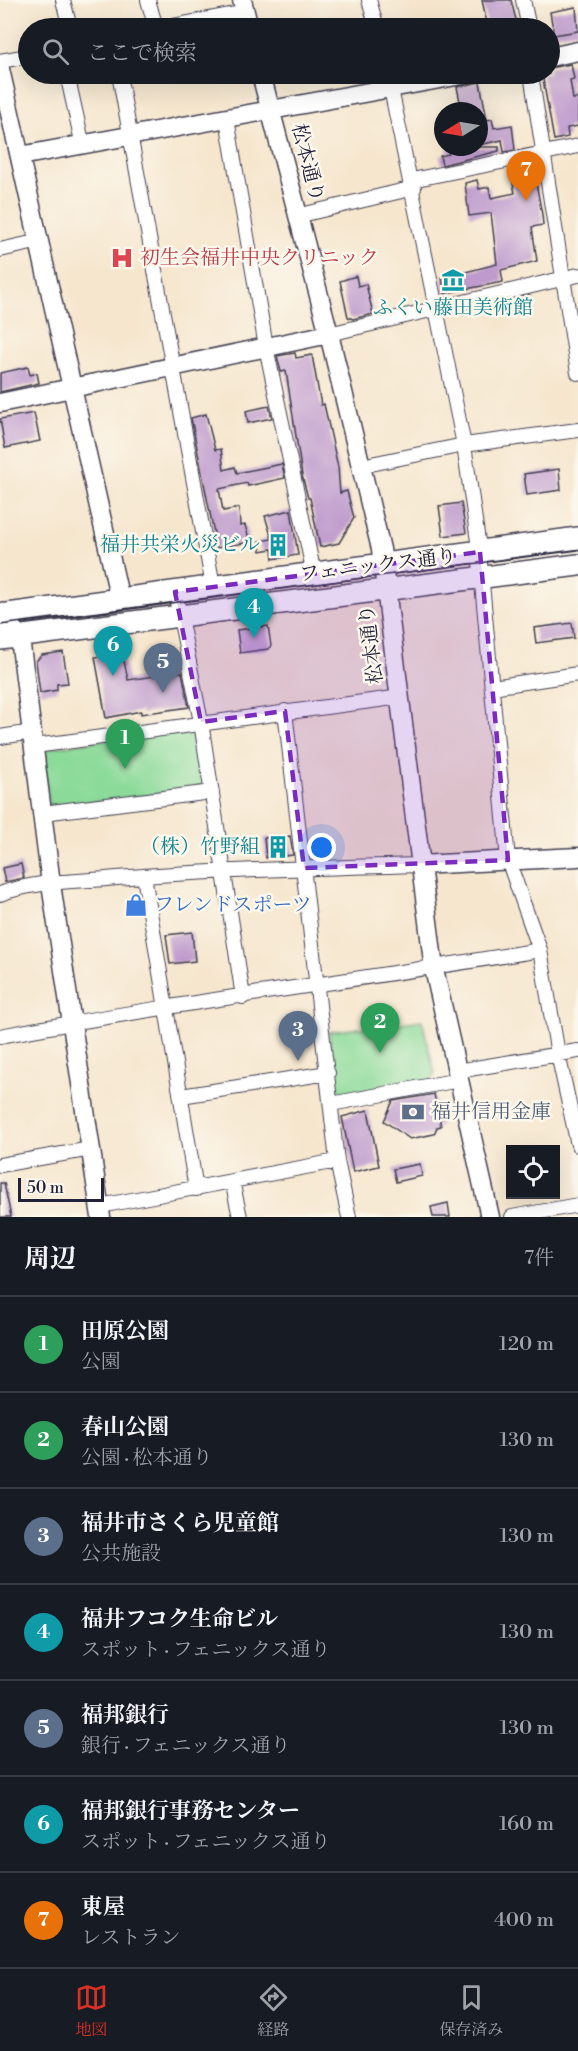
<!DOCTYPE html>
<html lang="ja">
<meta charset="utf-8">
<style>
:root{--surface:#171b24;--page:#20242c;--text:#f1f3f6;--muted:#9ea1a6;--line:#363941;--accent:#d93025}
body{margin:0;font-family:"Libre Bodoni","Noto Serif JP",serif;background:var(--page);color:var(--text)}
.controls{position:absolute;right:18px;bottom:18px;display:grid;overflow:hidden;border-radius:0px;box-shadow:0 6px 24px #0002}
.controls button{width:54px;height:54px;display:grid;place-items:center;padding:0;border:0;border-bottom:2px solid var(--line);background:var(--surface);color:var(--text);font:30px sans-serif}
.compass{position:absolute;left:434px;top:102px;width:54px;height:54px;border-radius:50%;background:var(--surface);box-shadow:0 6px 24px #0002;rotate:259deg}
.scale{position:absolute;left:18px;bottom:15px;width:86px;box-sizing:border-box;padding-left:6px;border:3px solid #22223b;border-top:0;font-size:16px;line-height:21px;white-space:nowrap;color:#22223b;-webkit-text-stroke:4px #fbf7ec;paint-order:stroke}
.you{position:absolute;left:322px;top:848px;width:21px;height:21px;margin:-15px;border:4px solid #fff;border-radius:50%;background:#1a73e8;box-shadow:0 0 0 9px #1a73e833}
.badge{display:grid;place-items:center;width:39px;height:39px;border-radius:50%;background:var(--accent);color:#fff;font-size:20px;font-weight:700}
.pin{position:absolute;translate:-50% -50px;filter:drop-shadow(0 2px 3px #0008)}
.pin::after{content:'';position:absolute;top:32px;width:21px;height:18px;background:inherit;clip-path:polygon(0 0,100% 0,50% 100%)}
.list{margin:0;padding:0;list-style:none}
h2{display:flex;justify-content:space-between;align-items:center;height:78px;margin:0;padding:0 24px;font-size:26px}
h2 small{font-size:20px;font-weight:400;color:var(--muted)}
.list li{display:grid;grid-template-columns:39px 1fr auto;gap:18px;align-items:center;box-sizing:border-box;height:96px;padding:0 24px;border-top:2px solid var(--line)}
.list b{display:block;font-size:22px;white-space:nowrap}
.list p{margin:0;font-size:20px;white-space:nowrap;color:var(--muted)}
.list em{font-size:20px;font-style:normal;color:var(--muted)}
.icon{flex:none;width:33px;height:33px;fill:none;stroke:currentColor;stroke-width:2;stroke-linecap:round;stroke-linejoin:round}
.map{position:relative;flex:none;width:578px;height:1217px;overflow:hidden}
.search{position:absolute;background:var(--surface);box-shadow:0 6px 24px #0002;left:18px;right:18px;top:18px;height:66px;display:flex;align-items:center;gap:15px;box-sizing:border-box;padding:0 21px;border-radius:33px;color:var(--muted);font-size:22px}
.sheet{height:750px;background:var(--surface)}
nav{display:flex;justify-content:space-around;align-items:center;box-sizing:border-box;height:84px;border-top:2px solid var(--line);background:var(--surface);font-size:16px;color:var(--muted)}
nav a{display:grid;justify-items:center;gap:3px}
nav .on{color:var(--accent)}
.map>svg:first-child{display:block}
.green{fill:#8bda99;stroke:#567e6a;stroke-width:1.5}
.building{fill:#bf9bcd}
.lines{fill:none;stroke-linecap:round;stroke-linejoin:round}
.street-casing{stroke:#423f51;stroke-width:16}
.secondary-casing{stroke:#423f51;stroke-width:21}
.primary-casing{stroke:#423f51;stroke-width:24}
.street{stroke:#fff;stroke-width:14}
.secondary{stroke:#fff;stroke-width:18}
.primary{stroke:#fff;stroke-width:21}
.tram{stroke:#22223b;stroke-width:1.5}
.marked{fill:#7b2cbf;fill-opacity:0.2;stroke:#7b2cbf;stroke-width:4.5;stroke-dasharray:12 8;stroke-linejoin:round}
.labels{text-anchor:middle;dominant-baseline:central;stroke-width:5;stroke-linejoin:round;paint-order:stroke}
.street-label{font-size:20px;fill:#22223b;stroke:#fbf7ec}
.health-label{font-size:20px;fill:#be3a42;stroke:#fbf7ec;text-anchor:start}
.culture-label{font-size:20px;fill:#0d838f;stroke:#fbf7ec;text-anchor:end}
.shop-label{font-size:20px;fill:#366cbe;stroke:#fbf7ec;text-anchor:start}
.service-label{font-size:20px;fill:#4e5e75;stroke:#fbf7ec;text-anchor:start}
</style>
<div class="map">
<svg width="578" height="1217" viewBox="0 0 578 1217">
<rect width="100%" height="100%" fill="#fbf7ec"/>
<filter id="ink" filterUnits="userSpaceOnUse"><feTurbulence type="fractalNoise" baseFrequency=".0167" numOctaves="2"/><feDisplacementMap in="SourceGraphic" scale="12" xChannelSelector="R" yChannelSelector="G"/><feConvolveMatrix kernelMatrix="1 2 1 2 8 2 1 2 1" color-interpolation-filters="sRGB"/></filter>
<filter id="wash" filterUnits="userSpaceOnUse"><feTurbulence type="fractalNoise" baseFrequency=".008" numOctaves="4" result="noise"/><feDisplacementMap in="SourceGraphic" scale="24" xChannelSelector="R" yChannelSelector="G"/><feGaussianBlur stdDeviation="1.35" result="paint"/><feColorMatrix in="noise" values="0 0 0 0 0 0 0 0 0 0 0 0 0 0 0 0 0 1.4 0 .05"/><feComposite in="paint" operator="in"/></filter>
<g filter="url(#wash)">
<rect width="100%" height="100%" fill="#f6e6ce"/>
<path class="green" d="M 198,726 L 209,789 L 49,807 L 42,749 Z
M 422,1020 L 435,1074 L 430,1081 L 336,1096 L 329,1032 Z"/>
<g id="blocks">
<path class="building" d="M 482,0 L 511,0 L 518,28 L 488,28 Z
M 576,7 L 578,31 L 554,35 L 550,12 Z
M 571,64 L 574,79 L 570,80 L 573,99 L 578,98 L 578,126 L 567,128 L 568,137 L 554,140 L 542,74 L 549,74 L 549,68 Z
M 480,82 L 487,120 L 492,119 L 494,128 L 512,125 L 515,150 L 504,152 L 502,140 L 479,145 L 479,108 L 462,111 L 457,87 Z
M 447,147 L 499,147 L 499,151 L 442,165 L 440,156 L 449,154 Z
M 522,168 L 524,180 L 535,178 L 542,214 L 543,225 L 532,227 L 537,261 L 501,270 L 503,282 L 445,293 L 442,278 L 497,264 L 491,213 L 469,216 L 465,183 L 477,180 L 479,189 L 489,187 L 491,198 L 515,193 L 510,170 Z
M 356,276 L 358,286 L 366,284 L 373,314 L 353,319 L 348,317 L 340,281 Z
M 295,353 L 296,358 L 312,355 L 321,405 L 324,404 L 338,467 L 340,493 L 347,491 L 354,518 L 339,543 L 320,547 L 310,498 L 308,498 L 302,475 L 286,371 L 281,372 L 277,356 Z
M 28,367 L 30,375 L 37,373 L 39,383 L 0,392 L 0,373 Z
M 269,406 L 272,418 L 248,423 L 246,411 Z
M 34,413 L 40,441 L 5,448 L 0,419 Z
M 206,414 L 215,450 L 221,449 L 224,470 L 235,467 L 237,473 L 282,464 L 285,478 L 248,486 L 247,483 L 219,489 L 223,511 L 239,508 L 240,526 L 245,525 L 250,542 L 217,548 L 191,418 Z
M 559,469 L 561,490 L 527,495 L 524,474 Z
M 461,503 L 466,533 L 443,536 L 439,506 Z
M 291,510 L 298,555 L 273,559 L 272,549 L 261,551 L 259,541 L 272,539 L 265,516 Z
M 572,623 L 574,638 L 536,643 L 534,628 Z
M 268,626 L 271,646 L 268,649 L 240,653 L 237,630 Z
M 63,652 L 68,683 L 57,684 L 57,690 L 40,693 L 36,661 L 42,655 Z
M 122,652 L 128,680 L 182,672 L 189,707 L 141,714 L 141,711 L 106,718 L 95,657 Z
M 290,836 L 293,855 L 266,858 L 264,838 Z
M 21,864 L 24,878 L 5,882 L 2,868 Z
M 192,932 L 195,961 L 170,964 L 166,935 Z
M 434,1094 L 441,1126 L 437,1127 L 434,1134 L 410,1139 L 384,1121 L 393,1101 Z
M 368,1110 L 379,1166 L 353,1172 L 342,1117 Z
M 420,1164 L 422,1176 L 396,1182 L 393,1169 Z
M 0,1183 L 4,1183 L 11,1217 L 0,1217 Z
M 448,1203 L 450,1217 L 433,1217 L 431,1207 Z"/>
</g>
</g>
<g filter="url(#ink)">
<use href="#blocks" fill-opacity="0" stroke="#423f51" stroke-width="1.5"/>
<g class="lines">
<g class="street-casing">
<path id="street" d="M 63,0 L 70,28
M 148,0 L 156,28
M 369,0 L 377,28
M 523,0 L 529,28
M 162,28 L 245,12
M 0,61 L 28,56
M 67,74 L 83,146
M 119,74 L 213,586
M 388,74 L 464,445 L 478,541 L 508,860 L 540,950 L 558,1054 L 578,1145
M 531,74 L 578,373
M 227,119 L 266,347 L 314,574
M 412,180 L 578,146
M 297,216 L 414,188
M 0,250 L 40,241
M 329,334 L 578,275
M 361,466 L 464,445 L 578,430
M 175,592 L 201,722 L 243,997
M 492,687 L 578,674
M 285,711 L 337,1161 L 349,1217
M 0,737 L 33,732
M 35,746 L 401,697
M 43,813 L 212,792
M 144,876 L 196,1189
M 0,894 C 37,880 78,882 117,878 C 218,870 319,868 419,865
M 0,1036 C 179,1002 360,980 540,950
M 457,1071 L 578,1051
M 181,1096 L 328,1073
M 331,1104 L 459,1080
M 0,1165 L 91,1149
M 232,1181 L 240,1217
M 100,1206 L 337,1161
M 512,1217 L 578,1205"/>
</g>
<g class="secondary-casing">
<path id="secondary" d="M 242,0 L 249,28
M 550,57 L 578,51
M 0,69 L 120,600
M 261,74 L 329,334 L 381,549 L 434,969 L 490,1217
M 20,156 L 467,74
M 0,403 L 329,334
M 0,612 C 5,627 18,627 21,646 L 51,884 L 101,1217
M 419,865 L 578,857"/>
</g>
<g class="primary-casing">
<path id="primary" d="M 0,615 L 578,538
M 0,639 L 578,565"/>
</g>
<use href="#street" class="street"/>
<use href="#secondary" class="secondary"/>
<use href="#primary" class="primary"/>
<path class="tram" d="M 0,625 L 578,550"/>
</g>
</g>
<path class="marked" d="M 480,552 L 508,860 L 304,868 L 285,711 L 201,722 L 175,592 Z"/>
<defs>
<g id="hospital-bare" transform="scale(1.8)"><path d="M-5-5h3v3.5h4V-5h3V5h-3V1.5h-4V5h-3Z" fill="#e0444e" stroke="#fbf7ec" stroke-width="2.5" paint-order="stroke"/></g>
<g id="museum-bare" transform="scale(1.8)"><path d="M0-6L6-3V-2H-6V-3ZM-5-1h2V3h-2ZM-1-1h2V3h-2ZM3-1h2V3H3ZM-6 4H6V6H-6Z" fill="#0f9aa8" stroke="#fbf7ec" stroke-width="2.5" paint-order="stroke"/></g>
<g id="building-bare" transform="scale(1.8)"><path d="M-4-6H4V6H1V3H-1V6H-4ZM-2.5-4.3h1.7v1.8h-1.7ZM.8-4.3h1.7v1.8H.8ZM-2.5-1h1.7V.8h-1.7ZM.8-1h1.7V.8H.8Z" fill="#0f9aa8" stroke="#fbf7ec" stroke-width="2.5" paint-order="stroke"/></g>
<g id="shop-bare" transform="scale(1.8)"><path d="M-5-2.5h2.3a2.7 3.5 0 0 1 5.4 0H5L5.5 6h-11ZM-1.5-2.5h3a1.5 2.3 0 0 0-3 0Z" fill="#3f7fe0" stroke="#fbf7ec" stroke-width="2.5" paint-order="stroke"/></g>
<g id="bank-bare" transform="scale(1.8)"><path d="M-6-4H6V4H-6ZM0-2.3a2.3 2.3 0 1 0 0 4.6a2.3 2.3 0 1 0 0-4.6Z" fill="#5c6f8a" stroke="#fbf7ec" stroke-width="2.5" paint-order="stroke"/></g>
</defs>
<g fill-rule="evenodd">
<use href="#hospital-bare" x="122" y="258"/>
<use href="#museum-bare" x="453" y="280"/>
<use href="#building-bare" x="278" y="545"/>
<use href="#building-bare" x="278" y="847"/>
<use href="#shop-bare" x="136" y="905"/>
<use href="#bank-bare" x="413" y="1112"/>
</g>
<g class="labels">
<g class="street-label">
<text transform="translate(307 163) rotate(76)">松本通り</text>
<text transform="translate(378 566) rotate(-7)">フェニックス通り</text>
<text transform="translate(372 644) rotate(-97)">松本通り</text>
</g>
<g class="health-label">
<text x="140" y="258">初生会福井中央クリニック</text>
</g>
<g class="culture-label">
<text x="453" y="308" text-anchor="middle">ふくい藤田美術館</text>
<text x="260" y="545">福井共栄火災ビル</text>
<text x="260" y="847">（株）竹野組</text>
</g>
<g class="shop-label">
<text x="154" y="905">フレンドスポーツ</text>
</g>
<g class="service-label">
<text x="431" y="1112">福井信用金庫</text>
</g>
</g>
</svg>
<div class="controls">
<button><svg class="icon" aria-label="locate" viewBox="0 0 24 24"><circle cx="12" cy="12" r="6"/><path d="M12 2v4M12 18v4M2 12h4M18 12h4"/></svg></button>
</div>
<svg class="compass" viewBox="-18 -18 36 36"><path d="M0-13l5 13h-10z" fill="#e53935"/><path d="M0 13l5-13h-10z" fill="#9ea1a6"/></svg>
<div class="scale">50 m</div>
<div class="you"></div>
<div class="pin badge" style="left:125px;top:769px;background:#2e9e5b">1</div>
<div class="pin badge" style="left:380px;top:1053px;background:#2e9e5b">2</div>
<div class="pin badge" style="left:298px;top:1061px;background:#5c6f8a">3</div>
<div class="pin badge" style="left:254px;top:638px;background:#0f9aa8">4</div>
<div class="pin badge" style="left:163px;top:693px;background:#5c6f8a">5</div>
<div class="pin badge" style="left:113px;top:676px;background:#0f9aa8">6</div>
<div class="pin badge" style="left:526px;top:201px;background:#e8710a">7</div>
<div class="search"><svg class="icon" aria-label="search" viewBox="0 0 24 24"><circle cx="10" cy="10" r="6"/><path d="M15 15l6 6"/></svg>ここで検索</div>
</div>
<section class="sheet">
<h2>周辺<small>7件</small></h2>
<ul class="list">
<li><span class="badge" style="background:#2e9e5b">1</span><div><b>田原公園</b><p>公園</p></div><em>120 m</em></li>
<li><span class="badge" style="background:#2e9e5b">2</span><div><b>春山公園</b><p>公園 · 松本通り</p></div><em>130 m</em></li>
<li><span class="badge" style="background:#5c6f8a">3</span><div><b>福井市さくら児童館</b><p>公共施設</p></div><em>130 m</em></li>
<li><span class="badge" style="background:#0f9aa8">4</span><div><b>福井フコク生命ビル</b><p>スポット · フェニックス通り</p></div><em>130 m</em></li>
<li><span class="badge" style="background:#5c6f8a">5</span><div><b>福邦銀行</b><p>銀行 · フェニックス通り</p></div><em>130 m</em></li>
<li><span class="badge" style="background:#0f9aa8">6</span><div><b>福邦銀行事務センター</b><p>スポット · フェニックス通り</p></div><em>160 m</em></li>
<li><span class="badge" style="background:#e8710a">7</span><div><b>東屋</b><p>レストラン</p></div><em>400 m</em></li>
</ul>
</section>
<nav>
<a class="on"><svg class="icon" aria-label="map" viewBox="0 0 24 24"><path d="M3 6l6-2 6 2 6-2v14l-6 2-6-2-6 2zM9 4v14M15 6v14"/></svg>地図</a>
<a><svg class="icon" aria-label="directions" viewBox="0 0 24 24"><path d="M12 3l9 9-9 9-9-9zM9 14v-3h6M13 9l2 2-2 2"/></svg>経路</a>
<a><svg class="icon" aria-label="saved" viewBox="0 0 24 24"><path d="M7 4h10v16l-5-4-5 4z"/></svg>保存済み</a>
</nav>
